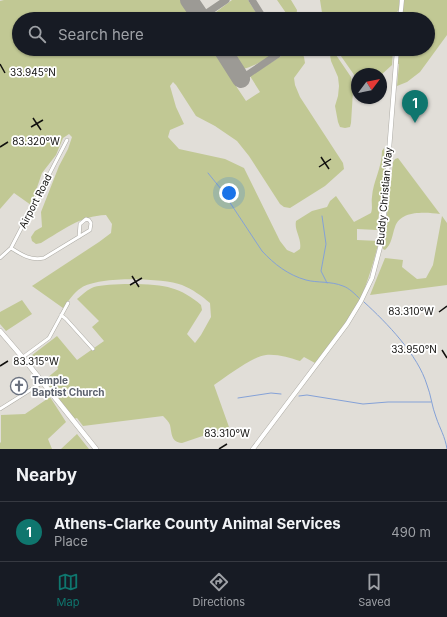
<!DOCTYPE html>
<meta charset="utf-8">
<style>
:root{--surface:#171b24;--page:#20242c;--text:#f1f3f6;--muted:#9ea1a6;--line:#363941;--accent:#0f766e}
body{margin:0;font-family:Inter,sans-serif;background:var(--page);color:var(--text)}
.compass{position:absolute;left:351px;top:68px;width:36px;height:36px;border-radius:50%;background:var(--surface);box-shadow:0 1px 3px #0004;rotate:58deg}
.you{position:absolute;left:229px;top:193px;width:14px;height:14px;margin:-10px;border:3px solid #fff;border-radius:50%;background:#1a73e8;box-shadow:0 0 0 6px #1a73e833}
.badge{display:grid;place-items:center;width:26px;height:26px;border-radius:50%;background:var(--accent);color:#fff;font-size:13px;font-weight:700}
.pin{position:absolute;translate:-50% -33px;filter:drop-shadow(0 1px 2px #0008)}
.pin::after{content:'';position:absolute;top:21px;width:14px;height:12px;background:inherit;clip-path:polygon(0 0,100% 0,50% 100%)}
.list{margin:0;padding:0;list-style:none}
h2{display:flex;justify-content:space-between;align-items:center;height:52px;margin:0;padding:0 16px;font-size:17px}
h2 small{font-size:13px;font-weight:400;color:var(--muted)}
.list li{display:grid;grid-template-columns:26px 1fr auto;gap:12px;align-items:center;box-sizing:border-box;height:60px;padding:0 16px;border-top:1px solid var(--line)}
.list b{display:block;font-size:15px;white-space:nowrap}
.list p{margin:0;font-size:13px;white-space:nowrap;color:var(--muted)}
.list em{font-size:13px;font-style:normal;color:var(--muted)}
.icon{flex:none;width:22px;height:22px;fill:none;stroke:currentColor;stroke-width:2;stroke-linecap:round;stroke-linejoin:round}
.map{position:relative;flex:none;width:447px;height:449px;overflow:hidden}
.search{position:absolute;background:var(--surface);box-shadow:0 1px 3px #0004;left:12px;right:12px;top:12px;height:44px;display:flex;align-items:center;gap:10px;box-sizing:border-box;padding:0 14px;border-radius:22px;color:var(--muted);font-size:15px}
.sheet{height:112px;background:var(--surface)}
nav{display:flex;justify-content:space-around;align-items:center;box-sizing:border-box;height:56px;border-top:1px solid var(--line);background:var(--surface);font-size:11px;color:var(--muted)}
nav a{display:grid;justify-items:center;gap:2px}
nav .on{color:var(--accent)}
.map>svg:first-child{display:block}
.green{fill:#c1c894}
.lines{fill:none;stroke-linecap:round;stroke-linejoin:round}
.stream{stroke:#84a1d7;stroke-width:1}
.taxiway{stroke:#9c9a95;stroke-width:7}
.runway{stroke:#9c9a95;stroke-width:18}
.minor-casing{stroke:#adaba5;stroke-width:4}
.tertiary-casing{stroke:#adaba5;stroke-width:5}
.secondary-casing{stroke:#adaba5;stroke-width:5.5}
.minor{stroke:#fff;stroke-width:3}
.tertiary{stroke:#fff;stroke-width:4}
.secondary{stroke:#fff;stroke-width:4.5}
.ticks{fill:none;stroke:#11100e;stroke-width:1.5}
.labels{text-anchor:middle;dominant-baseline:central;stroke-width:3.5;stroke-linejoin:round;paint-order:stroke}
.street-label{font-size:10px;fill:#11100e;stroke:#fff}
.worship-label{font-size:10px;font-weight:bold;fill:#5b616d;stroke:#fff;text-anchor:start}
.ticks-label{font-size:10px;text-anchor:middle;fill:#11100e;stroke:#fff;stroke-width:3.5;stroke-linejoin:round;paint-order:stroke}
</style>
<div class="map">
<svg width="447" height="449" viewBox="0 0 447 449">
<rect width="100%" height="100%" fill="#e1ded8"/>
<path class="green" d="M 4,0 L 181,0 L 194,19 L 19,19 L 19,49 L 214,49 L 238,85 L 236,86 L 246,101 L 260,92 L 250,76 L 289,51 L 288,49 L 300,49 L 304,57 L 305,63 L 294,78 L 295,85 L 300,97 L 343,163 L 344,169 L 325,186 L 290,208 L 284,207 L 280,204 L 249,156 L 237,141 L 215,126 L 196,116 L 176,85 L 173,82 L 170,86 L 176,107 L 184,124 L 170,130 L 168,137 L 179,149 L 225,159 L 244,168 L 280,241 L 287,250 L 294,253 L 300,249 C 302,238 294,231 296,221 L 312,211 L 327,207 L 330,201 L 336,196 L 354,222 L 371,213 C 373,207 371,203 372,197 C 373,181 382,168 382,151 L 384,148 L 385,163 L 377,230 L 357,229 L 357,240 L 379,241 C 372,268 365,293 351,317 C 341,333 327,348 315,363 L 304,357 L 300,361 C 290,358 278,354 266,355 C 253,356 226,377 214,385 L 229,427 L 182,443 C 171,442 172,434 170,425 C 169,422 166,419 163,416 L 83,426 L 77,418 L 74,419 L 49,386 L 50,385 L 47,382 L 47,378 L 58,369 L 56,362 L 51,359 L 34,364 L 31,361 L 31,356 L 57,336 L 77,360 L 104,341 L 92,327 L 99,321 L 77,299 C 82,295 88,289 94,287 C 109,283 157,283 171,288 C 182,291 192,297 201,305 L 202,310 L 187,334 L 195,343 L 201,335 L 211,317 L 210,303 C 202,296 192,289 182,285 C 162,278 99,276 81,288 C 74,292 68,302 63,308 L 32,286 L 99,242 L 111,233 L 112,224 L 106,215 C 80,216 63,230 41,243 L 36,244 L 32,241 L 31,237 L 35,231 L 42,227 L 41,212 L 59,166 L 68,149 L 72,137 L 69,134 L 63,138 L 56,155 L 42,173 L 31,205 L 14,193 L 0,209 L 0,1 Z
M 232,0 L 248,0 L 260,19 L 210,19 L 216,12 Z
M 277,0 L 291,0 L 297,10 L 296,19 L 285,19 L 286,13 Z
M 320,0 L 399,0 L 399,10 L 394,15 L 373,17 L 372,14 L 359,14 L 353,17 L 353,19 L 323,19 Z
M 404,0 L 447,0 L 447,35 L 420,72 L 407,82 L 397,86 L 399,64 L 397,64 L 399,49 L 428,49 L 428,19 L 402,19 Z
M 229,49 L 278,49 C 272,57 253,67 243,69 Z
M 329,49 L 332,49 L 351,77 L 353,91 L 351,123 L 350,127 L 345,128 L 340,127 L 338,122 L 335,106 L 338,96 L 339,86 L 338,77 L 331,61 Z
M 336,49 L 393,49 L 392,65 L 381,75 L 357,74 L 357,79 Z
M 398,158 L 440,214 C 426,212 400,210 395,227 C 392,235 392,244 385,250 L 383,249 L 393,162 L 395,159 Z
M 442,216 L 447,223 L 447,285 L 370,295 L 385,258 L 403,260 L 402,267 L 417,279 L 426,278 L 433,265 Z
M 22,300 L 32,314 L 6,331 L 0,324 L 0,312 Z
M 50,397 L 66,422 L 48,439 L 52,449 L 0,449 L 0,443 L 1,442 L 1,415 L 25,414 Z
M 77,434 L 89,449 L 61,449 Z"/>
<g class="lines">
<path class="stream" d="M 208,173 L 221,189 L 262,251 C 274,264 288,275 306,280 C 317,283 331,281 343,286 C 349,288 355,294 360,299
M 322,216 L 326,244 L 321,271 L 327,283
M 364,302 C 387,323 418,355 427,385 C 431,395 432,407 436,417 C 440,429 445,436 447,449
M 299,396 L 307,395 L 363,404 L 388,402 L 431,402
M 238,398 L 271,393 L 281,394"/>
<path class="taxiway" d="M 252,0 L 264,19
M 201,17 L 226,0
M 241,79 L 278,54 L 281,49"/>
<path class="runway" d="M 189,0 L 202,19
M 222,49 L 241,79"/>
<g class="minor-casing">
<path id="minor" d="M 11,248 C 22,255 31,261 44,258 L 90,230 L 91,223 L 89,220 L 86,219 L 80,224 L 79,237
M 0,258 L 11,248 L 67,140
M 61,315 L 66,319 L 93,349
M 23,357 L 49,338 L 68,303
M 0,409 L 43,382"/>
</g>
<g class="tertiary-casing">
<path id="tertiary" d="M 400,19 L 402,0
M 253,449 L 347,324 L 361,301 L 372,278 L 382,240 L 397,49"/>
</g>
<g class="secondary-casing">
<path id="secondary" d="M 0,331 L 24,359 L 96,449"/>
</g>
<use href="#minor" class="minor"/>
<use href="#tertiary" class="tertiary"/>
<use href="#secondary" class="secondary"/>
</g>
<path class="ticks" d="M 0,64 L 5,73M 33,118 L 41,130M 31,127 L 43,120M 0,147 L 8,142M 321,157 L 329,169M 319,167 L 331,159M 132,276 L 139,287M 130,285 L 142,278M 439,312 L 447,306M 442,350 L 447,358M 0,366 L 8,361M 219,449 L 227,444"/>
<defs>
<g id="church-ring" transform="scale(0.9)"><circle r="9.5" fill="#fff" stroke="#6b7280" stroke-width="1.5"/><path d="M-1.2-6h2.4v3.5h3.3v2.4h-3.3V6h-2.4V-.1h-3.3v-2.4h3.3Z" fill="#6b7280"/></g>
</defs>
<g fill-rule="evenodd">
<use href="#church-ring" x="19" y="386"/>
</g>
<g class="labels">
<g class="street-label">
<text transform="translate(384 196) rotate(-85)">Buddy Christian Way</text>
<text transform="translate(35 201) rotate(-63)">Airport Road</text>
</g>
<g class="worship-label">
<text x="32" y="380">Temple<tspan x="32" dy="12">Baptist Church</tspan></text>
</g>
</g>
<g class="ticks-label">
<text x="33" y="76">33.945°N</text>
<text x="36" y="145">83.320°W</text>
<text x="411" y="315">83.310°W</text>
<text x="414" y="353">33.950°N</text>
<text x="36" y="365">83.315°W</text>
<text x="227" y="437">83.310°W</text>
</g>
</svg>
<svg class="compass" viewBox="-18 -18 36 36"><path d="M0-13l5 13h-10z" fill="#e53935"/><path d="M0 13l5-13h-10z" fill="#9ea1a6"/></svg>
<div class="you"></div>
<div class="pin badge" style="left:415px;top:123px">1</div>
<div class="search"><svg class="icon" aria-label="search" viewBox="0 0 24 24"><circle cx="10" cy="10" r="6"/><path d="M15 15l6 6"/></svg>Search here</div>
</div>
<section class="sheet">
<h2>Nearby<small></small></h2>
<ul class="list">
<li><span class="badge">1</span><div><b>Athens-Clarke County Animal Services</b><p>Place</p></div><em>490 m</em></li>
</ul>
</section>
<nav>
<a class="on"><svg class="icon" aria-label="map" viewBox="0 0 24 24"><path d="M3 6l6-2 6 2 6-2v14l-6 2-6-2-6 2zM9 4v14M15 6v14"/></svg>Map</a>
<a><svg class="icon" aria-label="directions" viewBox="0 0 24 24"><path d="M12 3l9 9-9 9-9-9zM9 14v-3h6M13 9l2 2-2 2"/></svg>Directions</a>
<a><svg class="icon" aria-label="saved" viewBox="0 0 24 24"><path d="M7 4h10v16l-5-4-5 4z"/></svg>Saved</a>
</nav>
